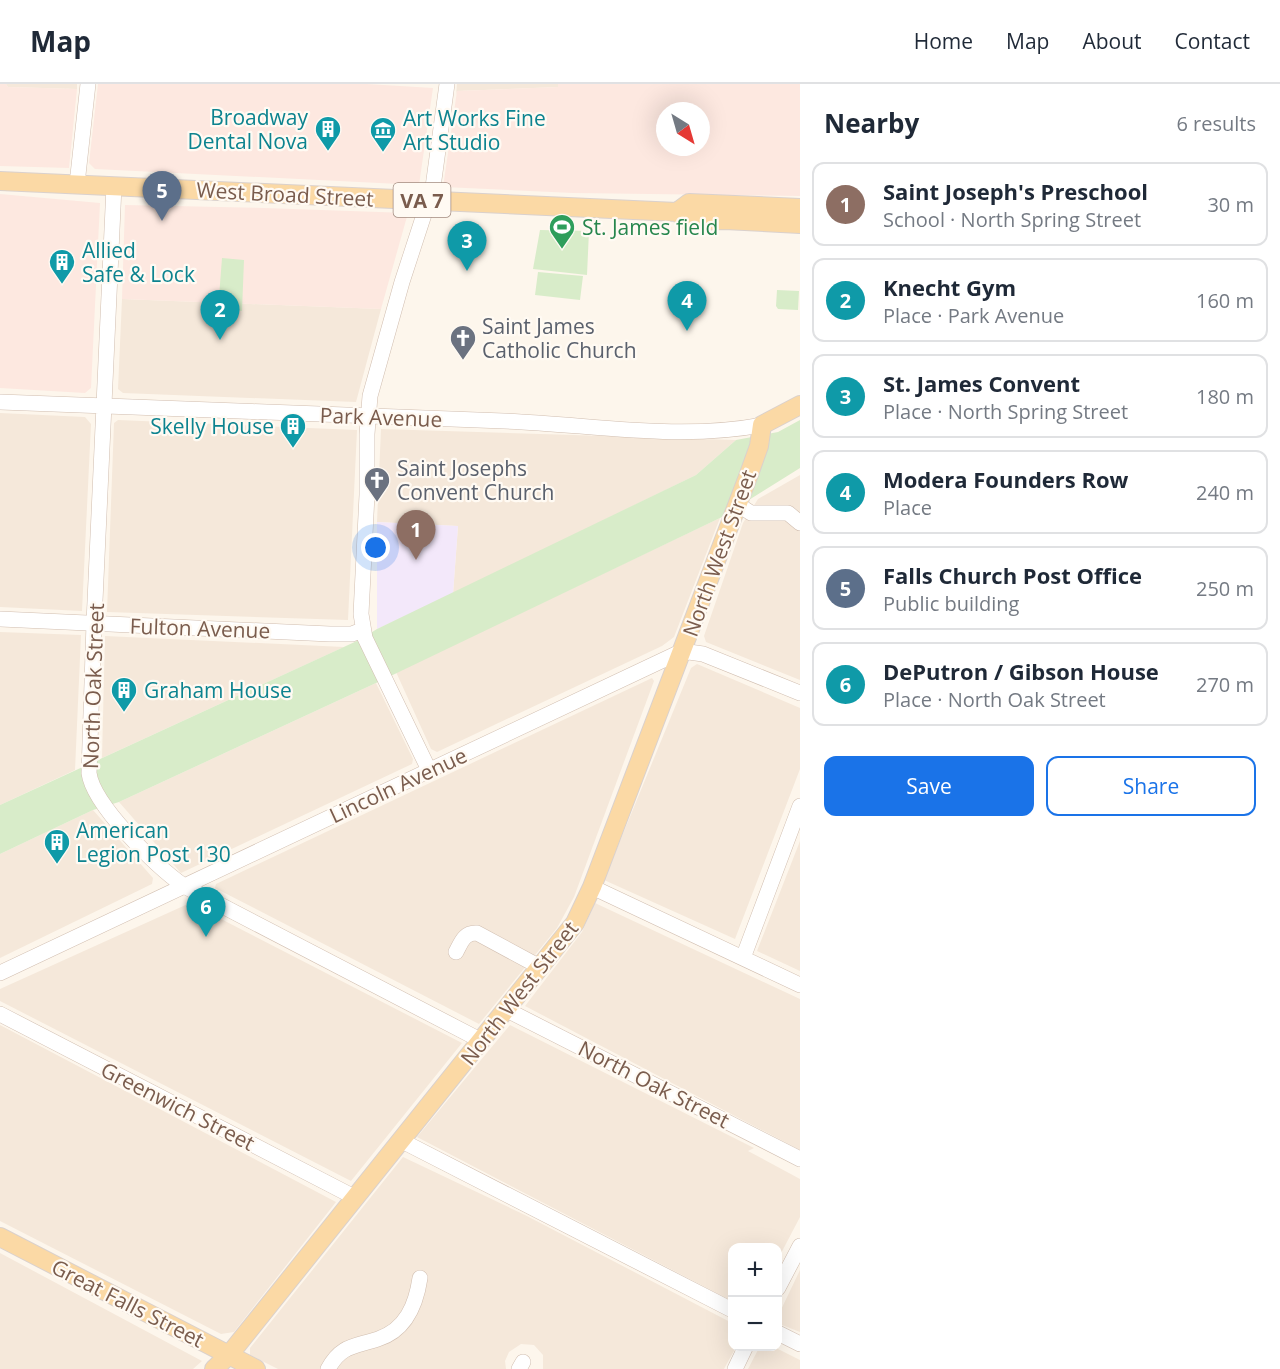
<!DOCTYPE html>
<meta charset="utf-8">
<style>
:root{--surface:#fff;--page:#f6f6f7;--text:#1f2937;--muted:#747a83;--line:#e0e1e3;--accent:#1a73e8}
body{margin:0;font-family:"Open Sans",sans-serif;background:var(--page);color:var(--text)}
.controls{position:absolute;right:18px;bottom:18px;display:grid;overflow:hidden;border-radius:12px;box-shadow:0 6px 24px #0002}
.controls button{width:54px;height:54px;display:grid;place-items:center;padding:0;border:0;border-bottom:2px solid var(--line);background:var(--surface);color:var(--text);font:30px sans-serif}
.compass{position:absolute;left:656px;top:18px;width:54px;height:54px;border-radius:50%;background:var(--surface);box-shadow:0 6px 24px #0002;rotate:143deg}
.you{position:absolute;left:376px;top:464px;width:21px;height:21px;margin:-15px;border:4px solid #fff;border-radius:50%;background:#1a73e8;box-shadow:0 0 0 9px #1a73e833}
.badge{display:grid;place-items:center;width:39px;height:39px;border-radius:50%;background:var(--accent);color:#fff;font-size:20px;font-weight:700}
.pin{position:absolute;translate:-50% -50px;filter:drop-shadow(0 2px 3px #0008)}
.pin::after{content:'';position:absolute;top:32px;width:21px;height:18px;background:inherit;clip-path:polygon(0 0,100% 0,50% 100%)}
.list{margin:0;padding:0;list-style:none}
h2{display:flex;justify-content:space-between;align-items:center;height:78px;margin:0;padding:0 24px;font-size:26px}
h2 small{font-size:20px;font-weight:400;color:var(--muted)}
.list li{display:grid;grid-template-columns:39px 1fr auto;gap:18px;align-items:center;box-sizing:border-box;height:84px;margin:0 12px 12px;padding:0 12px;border:2px solid var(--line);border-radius:12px}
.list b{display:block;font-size:22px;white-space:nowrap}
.list p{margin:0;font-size:20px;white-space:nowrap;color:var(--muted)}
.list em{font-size:20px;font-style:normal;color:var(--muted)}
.actions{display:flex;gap:12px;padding:18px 24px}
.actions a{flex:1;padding:14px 0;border:2px solid var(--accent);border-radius:12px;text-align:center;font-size:21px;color:var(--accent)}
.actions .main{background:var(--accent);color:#fff}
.map{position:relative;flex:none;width:800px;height:1285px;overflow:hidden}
header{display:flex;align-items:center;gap:36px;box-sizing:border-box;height:84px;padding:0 30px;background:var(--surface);border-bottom:2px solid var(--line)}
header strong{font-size:28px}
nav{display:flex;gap:33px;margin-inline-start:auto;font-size:21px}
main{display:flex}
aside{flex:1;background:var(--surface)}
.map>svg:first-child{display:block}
.residential{fill:#f5e8da}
.commercial{fill:#fde8e0;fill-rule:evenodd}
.education{fill:#f3e8fa}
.green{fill:#d8ecc9}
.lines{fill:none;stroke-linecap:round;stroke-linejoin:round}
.minor-casing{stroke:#d1beb0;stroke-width:16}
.major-casing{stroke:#dad1cd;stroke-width:20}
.minor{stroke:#fff;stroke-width:15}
.major{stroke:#fbd9a5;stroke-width:18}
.labels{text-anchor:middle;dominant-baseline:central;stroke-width:4.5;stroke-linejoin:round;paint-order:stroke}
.shield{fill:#fffaf3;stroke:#a28b7f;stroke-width:1.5}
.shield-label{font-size:20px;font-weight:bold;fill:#7a5c4d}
.culture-label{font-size:21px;fill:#0d838f;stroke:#fffaf3;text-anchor:start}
.street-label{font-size:21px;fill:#7a5c4d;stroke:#fffaf3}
.leisure-label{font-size:21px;fill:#27864d;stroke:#fffaf3;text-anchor:start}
.worship-label{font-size:21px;fill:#5b616d;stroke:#fffaf3;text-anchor:start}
</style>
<header>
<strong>Map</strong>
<nav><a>Home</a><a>Map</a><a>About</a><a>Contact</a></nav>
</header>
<main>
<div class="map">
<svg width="800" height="1285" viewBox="0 0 800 1285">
<rect width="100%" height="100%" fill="#fdf6ec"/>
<path class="residential" d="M 6,0 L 77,0 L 77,5 L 8,3 Z
M 457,0 L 558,0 L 558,3 L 457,7 L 456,11 Z
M 122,215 L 381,225 L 356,318 L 123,309 L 118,305 Z
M 0,329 L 85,333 L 91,340 L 82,527 L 0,523 Z
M 118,336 L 357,346 L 348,536 L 107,528 L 114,339 Z
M 381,345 L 736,356 L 696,391 L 453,510 L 458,442 L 377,438 Z
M 800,391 L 800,596 L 706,558 L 704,552 L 743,439 L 758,415 Z
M 720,434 L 674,553 L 662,562 L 437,668 L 431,665 L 396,588 Z
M 0,548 L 81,551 L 75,686 L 0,721 Z
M 105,552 L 344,563 L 102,674 Z
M 697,580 L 800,624 L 800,685 L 735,855 L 604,796 L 691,584 Z
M 652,594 L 654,597 L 574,813 L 557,844 L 479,940 L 215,804 L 216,800 Z
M 376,599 L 413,675 L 412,680 L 181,789 L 119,718 Z
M 93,726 L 153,794 L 152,800 L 0,874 L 0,770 Z
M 800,757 L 800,887 L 757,867 Z
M 190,819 L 462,959 L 351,1097 L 0,917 L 0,905 Z
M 595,819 L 800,915 L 800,1066 L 525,922 L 582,848 Z
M 0,941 L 336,1118 L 234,1248 L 221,1250 L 0,1137 Z
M 510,941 L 754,1064 L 748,1067 L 800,1095 L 800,1133 L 778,1175 L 778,1164 L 732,1164 L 732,1217 L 417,1053 Z
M 403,1073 L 525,1131 L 732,1239 L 732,1262 L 736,1263 L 724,1285 L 543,1285 L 543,1271 L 534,1261 L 521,1260 L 509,1268 L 505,1277 L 506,1285 L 328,1285 L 338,1268 L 406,1243 L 423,1208 L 418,1210 L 403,1240 L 336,1264 L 325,1285 L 278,1285 L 250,1271 L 250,1264 Z
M 0,1169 L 202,1277 L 193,1285 L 0,1285 Z
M 800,1186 L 800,1248 L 782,1241 L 778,1232 Z
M 760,1262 L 774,1263 L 800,1276 L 800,1285 L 748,1285 Z"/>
<path class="commercial" d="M 0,0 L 6,0 L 8,3 L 77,5 L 69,84 L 0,82 Z
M 98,0 L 367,0 L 433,4 L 419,101 L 95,85 L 89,79 Z
M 558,0 L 800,0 L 800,112 L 573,109 L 443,103 L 457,7 L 558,3 ZM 665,27 L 701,27 L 701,63 L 665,63 Z
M 0,110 L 100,119 L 91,304 L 85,309 L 0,304 Z
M 125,121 L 264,124 L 408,129 L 381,225 L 122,215 Z"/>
<path class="education" d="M 377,438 L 458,442 L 453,510 L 377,545 Z"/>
<path class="green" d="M 540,146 L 589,147 L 587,191 L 533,185 Z
M 222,174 L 244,176 L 242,227 L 218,226 Z
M 538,188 L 583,192 L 580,216 L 535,211 Z
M 777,206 L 799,207 L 798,226 L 778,225 L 776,222 Z
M 800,336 L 800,384 L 720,434 L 376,599 L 119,718 L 93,726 L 0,770 L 0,721 L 359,556 L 377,545 L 696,391 L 736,356 L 778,348 Z"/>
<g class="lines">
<g class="minor-casing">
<path id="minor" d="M 77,100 L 88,0
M 114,102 L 94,539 L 89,689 C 93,721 157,783 184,802 L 482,957
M 0,318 C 168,325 336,330 504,337 C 589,340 677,357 762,341
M 737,420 L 751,429 L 788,429 L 800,439
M 0,535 L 330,550 L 352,550 L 362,546
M 429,686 L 365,554 L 361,530 L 367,411 L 367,350 L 370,312 L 402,198 L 433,103 L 447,0
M 592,803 L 800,901
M 456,868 C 461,859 464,848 477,849 L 540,883
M 743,874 L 800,722
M 0,889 L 676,570 L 689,568 L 703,570 L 800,609
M 507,926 L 800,1075
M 0,930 L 356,1114
M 402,1057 L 732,1226
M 778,1204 L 800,1162
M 778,1249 L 800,1260
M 328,1285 C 341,1261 354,1263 378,1255 C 406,1246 416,1221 420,1194
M 519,1285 L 523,1278
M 735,1285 L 746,1262"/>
</g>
<g class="major-casing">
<path id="major" d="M 0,97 L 677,128 L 688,137 L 725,136 L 800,140
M 677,128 L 689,119 L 800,124
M 0,1153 L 256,1285
M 214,1285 L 229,1271 L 575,839 L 592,803 L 749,390 L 759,362 L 762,341 L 800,321"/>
</g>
<use href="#minor" class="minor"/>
<use href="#major" class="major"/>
</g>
<defs>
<g id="building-pin" transform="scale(1.35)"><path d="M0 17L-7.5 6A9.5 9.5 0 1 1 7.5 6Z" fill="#0f9aa8" stroke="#fffaf3"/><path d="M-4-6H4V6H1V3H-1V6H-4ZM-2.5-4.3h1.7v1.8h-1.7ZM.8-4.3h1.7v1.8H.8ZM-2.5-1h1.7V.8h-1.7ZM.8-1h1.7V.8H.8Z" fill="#fff"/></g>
<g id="museum-pin" transform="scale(1.35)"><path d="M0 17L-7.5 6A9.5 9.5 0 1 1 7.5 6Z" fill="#0f9aa8" stroke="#fffaf3"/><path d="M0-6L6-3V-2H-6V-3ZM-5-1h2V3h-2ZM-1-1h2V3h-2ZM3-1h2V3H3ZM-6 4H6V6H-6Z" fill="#fff"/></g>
<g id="stadium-pin" transform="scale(1.35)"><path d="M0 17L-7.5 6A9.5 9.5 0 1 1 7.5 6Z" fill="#2e9e5b" stroke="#fffaf3"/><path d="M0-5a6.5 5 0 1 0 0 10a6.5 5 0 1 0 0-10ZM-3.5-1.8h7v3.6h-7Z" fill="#fff"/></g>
<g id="church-pin" transform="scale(1.35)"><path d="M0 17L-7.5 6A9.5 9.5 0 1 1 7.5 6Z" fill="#6b7280" stroke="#fffaf3"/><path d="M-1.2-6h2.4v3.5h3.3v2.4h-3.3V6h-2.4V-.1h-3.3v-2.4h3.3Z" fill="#fff"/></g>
</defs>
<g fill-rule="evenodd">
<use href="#building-pin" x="328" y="45"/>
<use href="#museum-pin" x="383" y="46"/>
<use href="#stadium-pin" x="562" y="143"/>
<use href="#building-pin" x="62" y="178"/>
<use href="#church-pin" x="463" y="254"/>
<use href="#building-pin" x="293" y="342"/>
<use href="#church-pin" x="377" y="396"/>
<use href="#building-pin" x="124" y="606"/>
<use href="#building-pin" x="57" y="758"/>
</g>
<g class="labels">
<rect class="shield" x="393.5" y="99" width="57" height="34" rx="4.5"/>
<g class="shield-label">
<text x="422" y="116">VA 7</text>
</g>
<g class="culture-label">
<text x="308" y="33" text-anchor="end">Broadway<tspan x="308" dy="24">Dental Nova</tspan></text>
<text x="403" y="34">Art Works Fine<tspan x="403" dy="24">Art Studio</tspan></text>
<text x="82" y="166">Allied<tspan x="82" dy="24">Safe &amp; Lock</tspan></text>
<text x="274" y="342" text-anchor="end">Skelly House</text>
<text x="144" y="606">Graham House</text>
<text x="76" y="746">American<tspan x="76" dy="24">Legion Post 130</tspan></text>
</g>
<g class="street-label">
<text transform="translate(285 110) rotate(3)">West Broad Street</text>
<text transform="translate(381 333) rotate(2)">Park Avenue</text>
<text transform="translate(719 469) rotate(-70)">North West Street</text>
<text transform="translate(200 544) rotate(2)">Fulton Avenue</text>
<text transform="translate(93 602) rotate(-88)">North Oak Street</text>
<text transform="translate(398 701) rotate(-25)">Lincoln Avenue</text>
<text transform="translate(519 909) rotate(-52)">North West Street</text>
<text transform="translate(654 1000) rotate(27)">North Oak Street</text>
<text transform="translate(178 1022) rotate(27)">Greenwich Street</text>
<text transform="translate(128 1219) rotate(27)">Great Falls Street</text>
</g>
<g class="leisure-label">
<text x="582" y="143">St. James field</text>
</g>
<g class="worship-label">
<text x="482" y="242">Saint James<tspan x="482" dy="24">Catholic Church</tspan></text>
<text x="397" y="384">Saint Josephs<tspan x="397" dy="24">Convent Church</tspan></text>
</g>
</g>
</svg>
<div class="controls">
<button>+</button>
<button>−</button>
</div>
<svg class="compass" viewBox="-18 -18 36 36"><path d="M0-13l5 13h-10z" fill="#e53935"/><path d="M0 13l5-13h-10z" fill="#747a83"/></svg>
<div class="you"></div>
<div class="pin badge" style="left:416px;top:476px;background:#8d6e63">1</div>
<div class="pin badge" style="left:220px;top:256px;background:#0f9aa8">2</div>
<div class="pin badge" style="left:467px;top:187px;background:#0f9aa8">3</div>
<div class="pin badge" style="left:687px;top:247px;background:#0f9aa8">4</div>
<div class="pin badge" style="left:162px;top:137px;background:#5c6f8a">5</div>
<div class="pin badge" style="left:206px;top:853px;background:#0f9aa8">6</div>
</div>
<aside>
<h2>Nearby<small>6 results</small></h2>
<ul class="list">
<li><span class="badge" style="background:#8d6e63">1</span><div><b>Saint Joseph's Preschool</b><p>School · North Spring Street</p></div><em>30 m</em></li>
<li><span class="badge" style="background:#0f9aa8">2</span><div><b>Knecht Gym</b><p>Place · Park Avenue</p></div><em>160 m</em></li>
<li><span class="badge" style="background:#0f9aa8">3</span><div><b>St. James Convent</b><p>Place · North Spring Street</p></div><em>180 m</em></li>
<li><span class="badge" style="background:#0f9aa8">4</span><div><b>Modera Founders Row</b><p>Place</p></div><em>240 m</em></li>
<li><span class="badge" style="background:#5c6f8a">5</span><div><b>Falls Church Post Office</b><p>Public building</p></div><em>250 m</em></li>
<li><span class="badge" style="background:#0f9aa8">6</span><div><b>DePutron / Gibson House</b><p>Place · North Oak Street</p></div><em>270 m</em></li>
</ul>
<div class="actions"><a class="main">Save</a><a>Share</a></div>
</aside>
</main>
